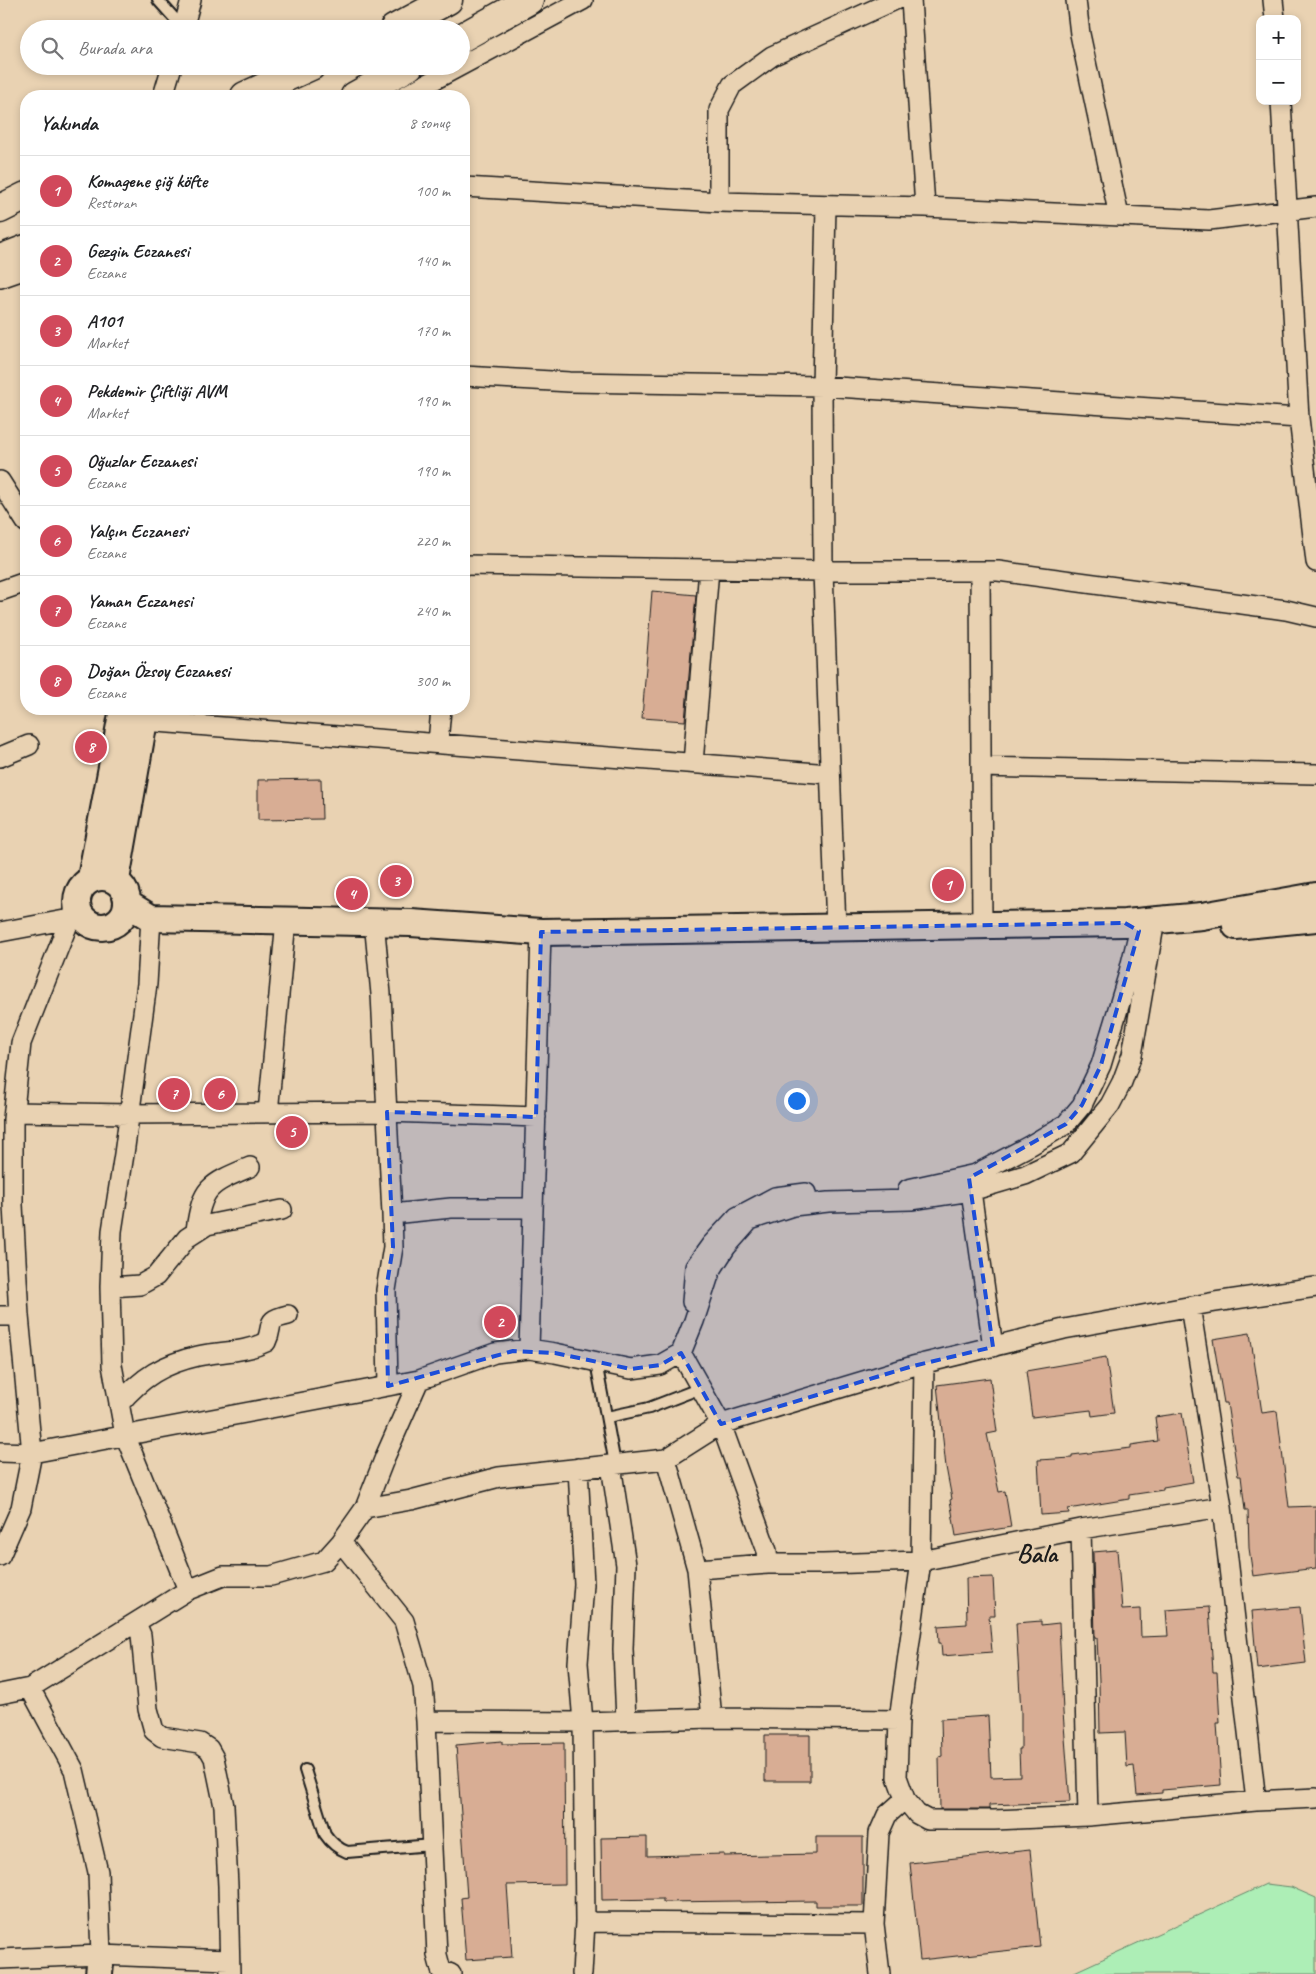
<!DOCTYPE html>
<html lang="tr">
<meta charset="utf-8">
<style>
:root{--surface:#fff;--page:#f6f6f6;--text:#202124;--muted:#757577;--line:#e0e0e0;--accent:#d1495b}
body{margin:0;font-family:Caveat,sans-serif;background:var(--page);color:var(--text)}
.controls{position:absolute;right:15px;top:15px;display:grid;overflow:hidden;border-radius:10px;box-shadow:0 2px 8px #0003}
.controls button{width:45px;height:45px;display:grid;place-items:center;padding:0;border:0;border-bottom:1px solid var(--line);background:var(--surface);color:var(--text);font:25px sans-serif}
.you{position:absolute;left:796px;top:1100px;width:18px;height:18px;margin:-12px;border:4px solid #fff;border-radius:50%;background:#1a73e8;box-shadow:0 0 0 8px #1a73e833}
.badge{display:grid;place-items:center;width:32px;height:32px;border-radius:50%;background:var(--accent);color:#fff;font-size:16px;font-weight:700}
.pin{position:absolute;translate:-50% -50%;border:2px solid #fff;box-shadow:0 1px 5px #0006}
.list{margin:0;padding:0;list-style:none}
h2{display:flex;justify-content:space-between;align-items:center;height:65px;margin:0;padding:0 20px;font-size:21px}
h2 small{font-size:16px;font-weight:400;color:var(--muted)}
.list li{display:grid;grid-template-columns:32px 1fr auto;gap:15px;align-items:center;box-sizing:border-box;height:70px;padding:0 20px;border-top:1px solid var(--line)}
.list b{display:block;font-size:19px;white-space:nowrap}
.list p{margin:0;font-size:16px;white-space:nowrap;color:var(--muted)}
.list em{font-size:16px;font-style:normal;color:var(--muted)}
.icon{flex:none;width:28px;height:28px;fill:none;stroke:currentColor;stroke-width:2;stroke-linecap:round;stroke-linejoin:round}
.map{position:relative;flex:none;width:1316px;height:1974px;overflow:hidden}
.search{position:absolute;background:var(--surface);box-shadow:0 2px 8px #0003;left:20px;top:20px;width:450px;height:55px;display:flex;align-items:center;gap:12px;box-sizing:border-box;padding:0 18px;border-radius:28px;color:var(--muted);font-size:19px}
.panel{position:absolute;background:var(--surface);box-shadow:0 2px 8px #0003;left:20px;top:90px;width:450px;height:625px;border-radius:20px}
.map>svg:first-child{display:block}
.green{fill:#adeeb6;stroke:#648569}
.building{fill:#d8ad94;stroke:#1c1c1c}
.lines{fill:none;stroke-linecap:round;stroke-linejoin:round}
.lane-casing{stroke:#1c1c1c;stroke-width:14}
.street-casing{stroke:#1c1c1c;stroke-width:22}
.secondary-casing{stroke:#1c1c1c;stroke-width:30}
.highway-casing{stroke:#1c1c1c;stroke-width:31}
.lane{stroke:#e9d2b2;stroke-width:10}
.street{stroke:#e9d2b2;stroke-width:19}
.secondary{stroke:#e9d2b2;stroke-width:26}
.highway{stroke:#e9d2b2;stroke-width:28}
.marked{fill:#1d4ed8;fill-opacity:0.2;stroke:#1d4ed8;stroke-width:4;stroke-dasharray:10 6;stroke-linejoin:round}
.labels{text-anchor:middle;dominant-baseline:central;stroke-width:4.5;stroke-linejoin:round;paint-order:stroke}
.district-label{font-size:26px;font-weight:bold;fill:#1c1c1c;stroke:#e9d2b2}
</style>
<div class="map">
<svg width="1316" height="1974" viewBox="0 0 1316 1974">
<rect width="100%" height="100%" fill="#e9d2b2"/>
<filter id="ink" filterUnits="userSpaceOnUse"><feTurbulence type="fractalNoise" baseFrequency=".02" numOctaves="2"/><feDisplacementMap in="SourceGraphic" scale="10" xChannelSelector="R" yChannelSelector="G"/><feConvolveMatrix kernelMatrix="1 2 1 2 8 2 1 2 1" color-interpolation-filters="sRGB"/></filter>
<g filter="url(#ink)">
<path class="green" d="M 1266,1884 L 1291,1887 L 1316,1898 L 1316,1974 L 1070,1974 Z"/>
<path class="building" d="M 652,591 L 696,595 L 685,721 L 642,718 Z
M 321,779 L 322,819 L 258,820 L 258,780 Z
M 1250,1333 L 1262,1413 L 1277,1411 L 1289,1507 L 1316,1506 L 1316,1568 L 1253,1576 L 1249,1548 L 1248,1510 L 1245,1510 L 1241,1476 L 1238,1476 L 1227,1403 L 1224,1403 L 1213,1339 Z
M 1106,1357 L 1114,1413 L 1092,1416 L 1091,1410 L 1032,1417 L 1026,1371 Z
M 990,1378 L 997,1432 L 987,1434 L 999,1492 L 1005,1491 L 1011,1527 L 956,1536 L 950,1500 L 952,1499 L 946,1467 L 937,1385 Z
M 1182,1413 L 1193,1482 L 1163,1487 L 1163,1490 L 1129,1495 L 1129,1499 L 1068,1509 L 1069,1513 L 1041,1515 L 1038,1460 L 1072,1458 L 1072,1455 L 1131,1448 L 1131,1445 L 1158,1441 L 1155,1417 Z
M 1117,1550 L 1122,1610 L 1140,1609 L 1141,1637 L 1168,1636 L 1166,1610 L 1209,1607 L 1213,1672 L 1217,1672 L 1220,1723 L 1217,1723 L 1221,1785 L 1162,1790 L 1162,1793 L 1137,1795 L 1134,1766 L 1127,1767 L 1125,1732 L 1100,1733 L 1099,1680 L 1097,1638 L 1095,1638 L 1093,1552 Z
M 993,1577 L 995,1616 L 989,1616 L 992,1652 L 942,1656 L 941,1643 L 939,1643 L 938,1626 L 967,1624 L 966,1578 Z
M 1300,1607 L 1306,1663 L 1257,1669 L 1252,1611 Z
M 1041,1621 L 1041,1625 L 1059,1623 L 1063,1712 L 1070,1802 L 989,1805 L 989,1809 L 940,1809 L 939,1757 L 942,1756 L 941,1719 L 988,1716 L 991,1777 L 1020,1776 L 1019,1749 L 1021,1749 L 1021,1713 L 1016,1623 Z
M 765,1735 L 810,1735 L 810,1781 L 765,1781 Z
M 502,1741 L 502,1744 L 564,1743 L 565,1884 L 507,1885 L 512,1957 L 466,1960 L 461,1898 L 467,1897 L 456,1745 Z
M 647,1837 L 647,1856 L 724,1854 L 724,1856 L 816,1854 L 816,1837 L 863,1837 L 863,1906 L 816,1906 L 816,1901 L 740,1902 L 740,1901 L 663,1902 L 663,1899 L 602,1900 L 601,1838 Z
M 1030,1850 L 1040,1947 L 920,1960 L 910,1863 Z"/>
<g class="lines">
<g class="lane-casing">
<path id="lane" d="M 158,0 L 183,28
M 596,1362 L 615,1464
M 607,1417 L 649,1408 L 701,1388
M 305,1770 L 325,1834 C 331,1843 337,1848 347,1852 L 432,1845"/>
</g>
<g class="street-casing">
<path id="street" d="M 911,0 L 925,207
M 1076,0 L 1080,34 L 1119,216
M 1273,0 L 1275,19
M 183,29 L 191,0
M 163,96 L 172,66
M 404,96 L 583,0
M 1281,101 L 1299,418 L 1316,562
M 464,187 L 719,202 L 925,207 L 1209,220 L 1316,207
M 719,202 L 719,110 L 732,85 L 772,56 L 895,0
M 826,206 L 822,386 L 823,571 L 836,929
M 0,278 L 26,269
M 464,376 L 570,382 L 822,386 L 1299,418
M 0,481 L 26,522
M 464,565 L 823,571 L 998,571 L 1286,610 L 1316,617
M 980,571 L 982,926
M 0,591 L 26,582
M 144,721 L 830,774
M 438,743 L 441,709
M 0,757 L 29,745
M 693,763 L 709,569
M 981,767 L 1316,774
M 151,918 L 147,984 L 124,1154 L 112,1231 L 110,1287 L 112,1365 L 125,1435 L 188,1590
M 374,921 L 381,994 L 392,1214 L 393,1247 L 386,1290 L 388,1386
M 0,932 L 70,919
M 14,1112 L 129,1114 L 387,1112 L 536,1117
M 268,1113 L 286,920
M 908,1189 L 976,1174 L 1031,1145 L 1066,1124 L 1082,1105 L 1101,1065 L 1128,976 L 1139,931 L 1140,921
M 971,1191 L 993,1347
M 392,1214 L 451,1208 L 533,1208
M 196,1230 C 202,1186 210,1184 250,1167
M 110,1287 L 140,1285 L 156,1276 L 187,1238 L 207,1225 L 282,1210
M 692,1302 L 695,1267 L 711,1245 L 737,1217 L 775,1197 L 806,1193
M 1190,1306 L 1222,1507 L 1256,1801
M 0,1316 L 19,1316
M 529,1349 L 541,932
M 681,1353 L 721,1424 L 767,1551 L 768,1564
M 924,1363 L 921,1561 L 899,1720 L 897,1777 L 905,1799 L 917,1814 L 928,1820 L 994,1820 L 1088,1816 L 1256,1801 L 1316,1798
M 119,1404 C 142,1377 163,1364 198,1356 C 221,1351 244,1353 266,1342 C 275,1324 263,1321 288,1315
M 0,1452 L 32,1453 L 388,1386 L 419,1380 L 495,1353 L 529,1349 L 555,1353 L 631,1369 L 660,1365 L 681,1353 L 694,1321 L 710,1272 L 726,1247 L 750,1220 L 793,1206 L 828,1202 L 911,1200 L 971,1191 L 1025,1175 L 1071,1153 L 1110,1105 L 1122,1082 L 1132,1055 L 1155,920
M 666,1459 L 697,1569 L 712,1718
M 611,1465 L 626,1565 L 623,1649 L 626,1721
M 578,1468 L 584,1584 L 578,1663 L 583,1722 L 585,1922 L 874,1924
M 365,1508 L 411,1500 L 499,1477 L 666,1459 L 721,1424 L 913,1366 L 1064,1329 L 1215,1302 L 1316,1287
M 1081,1529 L 1088,1816
M 341,1542 L 404,1621 L 423,1686 L 426,1721 L 437,1955 L 441,1970 L 451,1974
M 0,1556 L 21,1508 L 32,1453 L 19,1316 L 13,1205 L 13,1119 L 21,1043 L 70,919 L 78,909
M 697,1569 L 768,1564 L 823,1564 L 921,1561 L 1081,1529 L 1222,1507
M 136,1623 L 141,1635 L 148,1709 L 154,1731 L 162,1737 L 200,1743 L 209,1749 L 214,1758 L 224,1806 L 228,1886 L 230,1974
M 30,1688 L 74,1770 L 98,1872 L 101,1955
M 0,1694 L 30,1688 L 188,1590 L 223,1576 L 271,1576 L 324,1561 L 341,1542 L 365,1508 L 385,1457 L 419,1380
M 426,1721 L 583,1722 L 712,1718 L 899,1720
M 0,1959 L 101,1955 L 228,1960
M 582,1974 L 585,1922
M 880,1974 L 874,1924 L 879,1833 L 887,1815 L 905,1799"/>
</g>
<g class="secondary-casing">
<path id="secondary" d="M77 902a25 25 0 1 1 50 0a25 25 0 1 1-50 0Z
M 91,878 L 123,709
M 116,880 L 146,709
M 128,904 L 151,918 L 411,923 L 541,932 L 1125,923 L 1202,916 L 1316,896
M 1236,926 L 1316,918
M 99,1974 L 101,1955"/>
</g>
<g class="highway-casing">
<path id="highway" d="M 394,29 L 448,0
M 461,38 L 529,0
M 245,96 L 311,66
M 355,96 L 409,66
M 0,209 L 26,196
M 0,259 L 26,249"/>
</g>
<use href="#lane" class="lane"/>
<use href="#street" class="street"/>
<use href="#secondary" class="secondary"/>
<use href="#highway" class="highway"/>
</g>
</g>
<path class="marked" d="M 1125,923 L 1139,931 L 1101,1065 L 1082,1105 L 1066,1124 L 969,1178 L 993,1347 L 913,1366 L 721,1424 L 681,1353 L 660,1365 L 631,1369 L 555,1353 L 513,1351 L 388,1386 L 386,1290 L 393,1247 L 387,1112 L 536,1117 L 541,932 Z"/>
<g class="labels">
<g class="district-label">
<text x="1037" y="1553">Bala</text>
</g>
</g>
</svg>
<div class="controls">
<button>+</button>
<button>−</button>
</div>
<div class="you"></div>
<div class="pin badge" style="left:948px;top:885px">1</div>
<div class="pin badge" style="left:500px;top:1322px">2</div>
<div class="pin badge" style="left:396px;top:881px">3</div>
<div class="pin badge" style="left:352px;top:894px">4</div>
<div class="pin badge" style="left:292px;top:1132px">5</div>
<div class="pin badge" style="left:220px;top:1094px">6</div>
<div class="pin badge" style="left:174px;top:1094px">7</div>
<div class="pin badge" style="left:91px;top:747px">8</div>
<div class="search"><svg class="icon" aria-label="search" viewBox="0 0 24 24"><circle cx="10" cy="10" r="6"/><path d="M15 15l6 6"/></svg>Burada ara</div>
<section class="panel">
<h2>Yakında<small>8 sonuç</small></h2>
<ul class="list">
<li><span class="badge">1</span><div><b>Komagene çiğ köfte</b><p>Restoran</p></div><em>100 m</em></li>
<li><span class="badge">2</span><div><b>Gezgin Eczanesi</b><p>Eczane</p></div><em>140 m</em></li>
<li><span class="badge">3</span><div><b>A101</b><p>Market</p></div><em>170 m</em></li>
<li><span class="badge">4</span><div><b>Pekdemir Çiftliği AVM</b><p>Market</p></div><em>190 m</em></li>
<li><span class="badge">5</span><div><b>Oğuzlar Eczanesi</b><p>Eczane</p></div><em>190 m</em></li>
<li><span class="badge">6</span><div><b>Yalçın Eczanesi</b><p>Eczane</p></div><em>220 m</em></li>
<li><span class="badge">7</span><div><b>Yaman Eczanesi</b><p>Eczane</p></div><em>240 m</em></li>
<li><span class="badge">8</span><div><b>Doğan Özsoy Eczanesi</b><p>Eczane</p></div><em>300 m</em></li>
</ul>
</section>
</div>
